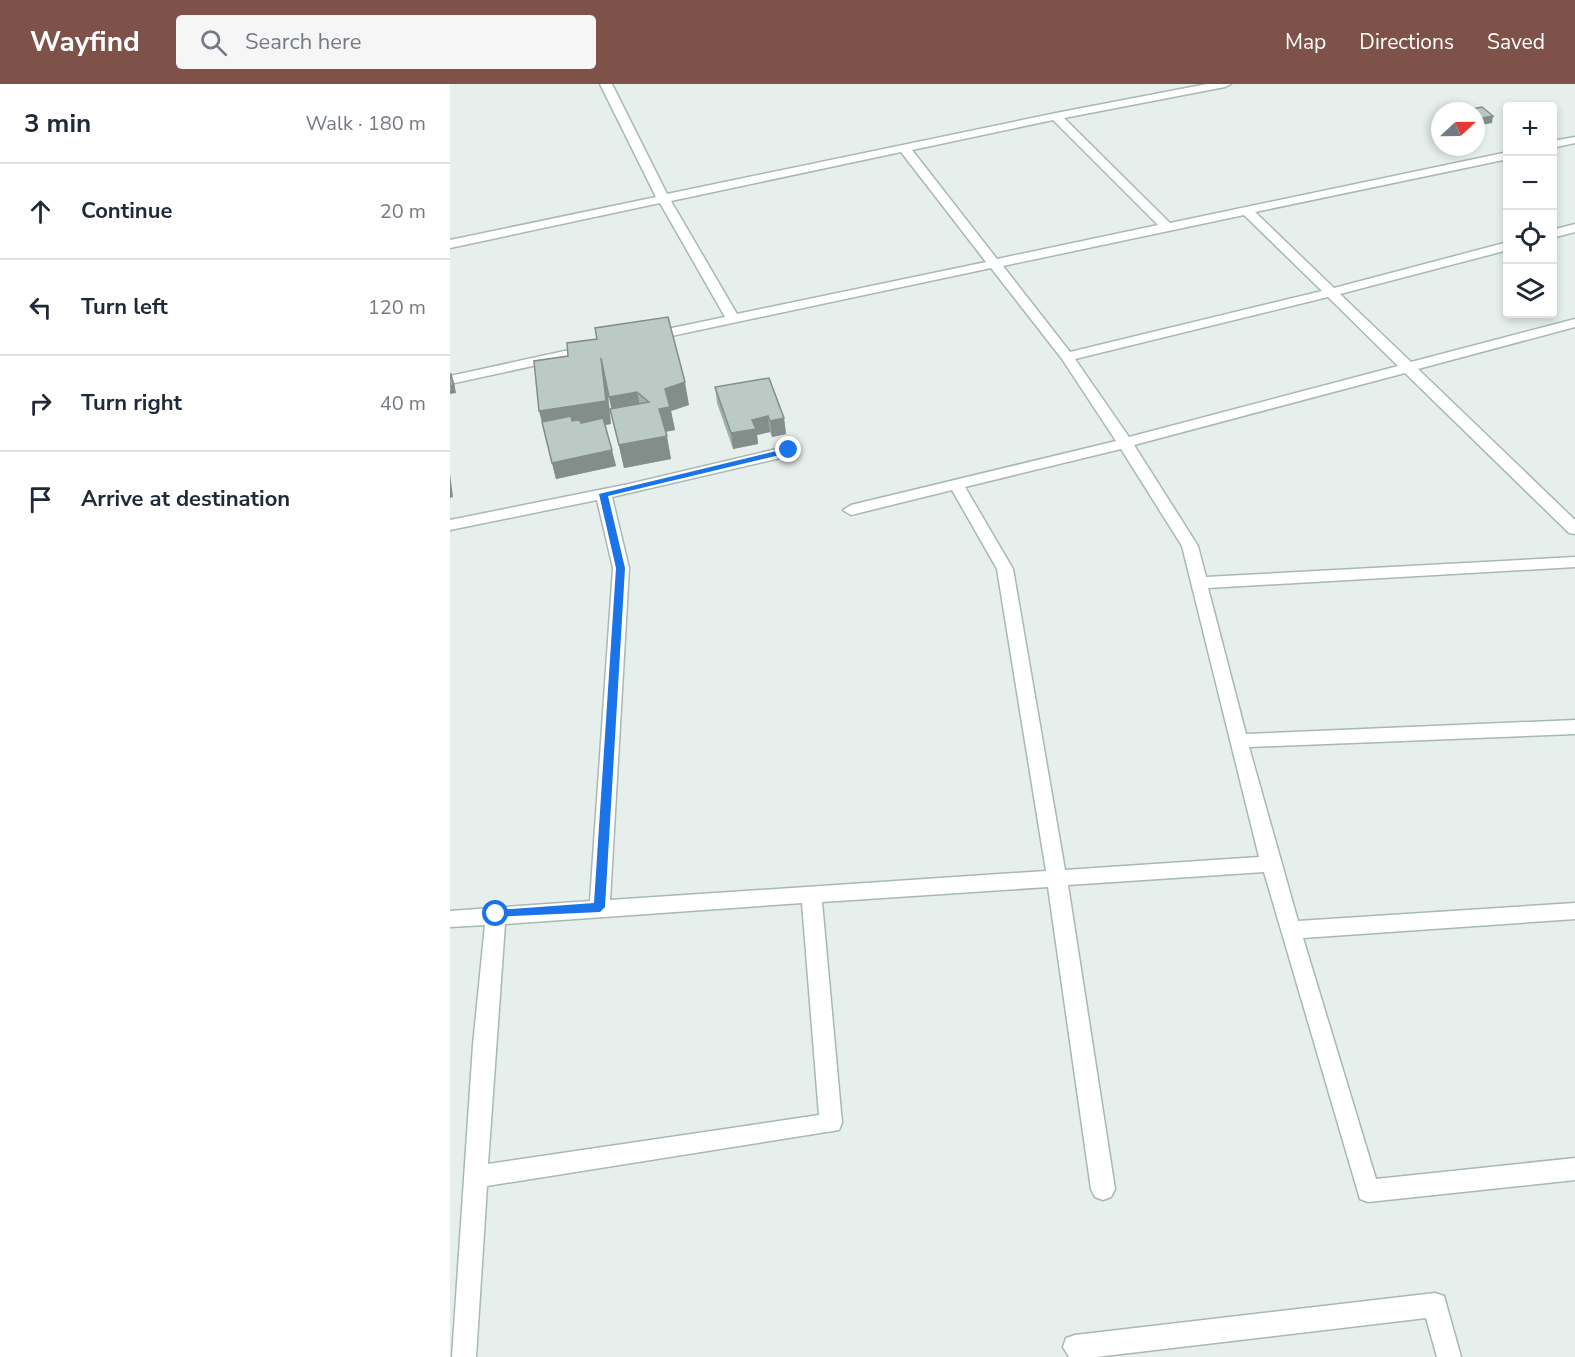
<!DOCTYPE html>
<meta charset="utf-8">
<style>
:root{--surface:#fff;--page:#f6f6f7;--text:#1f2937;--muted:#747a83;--line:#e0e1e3;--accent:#7f5249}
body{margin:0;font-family:"Nunito Sans",sans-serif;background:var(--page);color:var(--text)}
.controls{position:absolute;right:18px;top:18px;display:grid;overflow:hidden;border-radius:6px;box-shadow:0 3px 9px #0003}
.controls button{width:54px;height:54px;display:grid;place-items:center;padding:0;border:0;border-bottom:2px solid var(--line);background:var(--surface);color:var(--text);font:30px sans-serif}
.compass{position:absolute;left:981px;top:18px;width:54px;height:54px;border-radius:50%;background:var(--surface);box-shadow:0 3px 9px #0003;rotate:68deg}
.stop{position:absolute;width:18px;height:18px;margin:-14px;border:4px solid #1a73e8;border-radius:50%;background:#fff}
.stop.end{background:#1a73e8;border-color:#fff;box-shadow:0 2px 6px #0008}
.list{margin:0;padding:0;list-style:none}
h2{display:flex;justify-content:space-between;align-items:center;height:78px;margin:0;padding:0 24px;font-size:26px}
h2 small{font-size:20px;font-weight:400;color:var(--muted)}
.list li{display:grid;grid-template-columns:39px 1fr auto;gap:18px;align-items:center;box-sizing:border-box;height:96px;padding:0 24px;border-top:2px solid var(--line)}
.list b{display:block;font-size:22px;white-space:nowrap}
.list em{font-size:20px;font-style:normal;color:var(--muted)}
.icon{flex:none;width:33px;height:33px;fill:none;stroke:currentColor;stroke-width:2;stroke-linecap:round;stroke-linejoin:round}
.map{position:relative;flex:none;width:1125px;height:1273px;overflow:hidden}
header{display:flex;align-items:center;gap:36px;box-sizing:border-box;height:84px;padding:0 30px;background:var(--accent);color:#fff}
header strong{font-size:28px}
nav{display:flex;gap:33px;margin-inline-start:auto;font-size:21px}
.search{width:420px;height:54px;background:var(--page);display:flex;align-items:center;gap:15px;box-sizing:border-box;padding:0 21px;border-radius:6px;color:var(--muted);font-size:22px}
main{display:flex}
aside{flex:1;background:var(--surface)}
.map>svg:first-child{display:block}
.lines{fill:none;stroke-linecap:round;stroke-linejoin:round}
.minor-casing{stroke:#a8b8b2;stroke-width:3}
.minor{fill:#fff;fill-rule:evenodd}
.wall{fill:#a1aea9}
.shaded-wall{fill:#838d89}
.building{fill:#bbcac4;stroke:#838d89;stroke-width:1.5}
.route{fill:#1a73e8}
</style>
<header>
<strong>Wayfind</strong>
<div class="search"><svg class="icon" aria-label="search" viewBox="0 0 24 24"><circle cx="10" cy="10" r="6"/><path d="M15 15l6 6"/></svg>Search here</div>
<nav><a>Map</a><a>Directions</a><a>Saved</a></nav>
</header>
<main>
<aside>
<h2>3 min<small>Walk · 180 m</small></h2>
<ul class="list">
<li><svg class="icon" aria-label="ahead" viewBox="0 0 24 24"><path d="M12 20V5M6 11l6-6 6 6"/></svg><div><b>Continue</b></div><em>20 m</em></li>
<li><svg class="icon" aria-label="left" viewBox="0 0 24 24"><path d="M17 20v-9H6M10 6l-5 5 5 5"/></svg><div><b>Turn left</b></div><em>120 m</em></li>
<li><svg class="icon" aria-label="right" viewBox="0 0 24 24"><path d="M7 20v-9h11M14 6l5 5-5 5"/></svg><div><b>Turn right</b></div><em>40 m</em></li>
<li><svg class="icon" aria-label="arrive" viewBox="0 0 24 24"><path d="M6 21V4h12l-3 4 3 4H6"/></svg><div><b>Arrive at destination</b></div></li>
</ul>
</aside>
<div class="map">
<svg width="1125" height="1273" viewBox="0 0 1125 1273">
<rect width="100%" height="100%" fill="#e6efeb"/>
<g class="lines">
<g class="minor-casing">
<path id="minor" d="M 150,0 L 162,0 L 217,110 L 606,29 L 757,0 L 781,0 L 775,3 L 614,34 L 720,139 L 1058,68 L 1058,75 L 805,128 L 884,204 L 1058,158 L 1058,166 L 890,210 L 961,278 L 1125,235 L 1125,243 L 968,285 L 1125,436 L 1125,450 L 1119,449 L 955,289 L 684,361 L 748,462 L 756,493 L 1125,473 L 1125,483 L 758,504 L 796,650 L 1125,636 L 1125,650 L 799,663 L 848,837 L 1125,819 L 1125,835 L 853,854 L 926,1095 L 1125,1074 L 1125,1096 L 918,1118 L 910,1115 L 814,788 L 618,801 L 665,1105 L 661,1113 L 653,1116 L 645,1113 L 641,1105 L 598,803 L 372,818 L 392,1039 L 389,1046 L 37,1102 L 26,1273 L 2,1273 L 23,961 L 35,841 L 0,843 L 0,827 L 140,817 L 163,484 L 147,416 L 0,446 L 0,436 L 179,400 L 339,362 L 347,367 L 339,372 L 162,413 L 179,484 L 160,816 L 596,787 L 547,485 L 502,406 L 401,431 L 393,426 L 401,421 L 666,357 L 612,275 L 541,184 L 198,257 L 191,253 L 193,250 L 275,233 L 210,119 L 0,164 L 0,156 L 206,113 ZM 603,36 L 708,141 L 547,175 L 462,66 ZM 451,68 L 536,178 L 287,230 L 221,117 ZM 794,131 L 872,207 L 620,268 L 553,182 ZM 878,213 L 948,282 L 679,353 L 625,275 ZM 671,365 L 732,462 L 809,773 L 615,786 L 563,485 L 515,403 ZM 352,819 L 369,1031 L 38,1080 L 55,840 Z
M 1125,53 L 1125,59 L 1102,64 L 1102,57 Z
M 1125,140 L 1125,148 L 1102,154 L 1102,146 Z
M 142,261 L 149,265 L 147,268 L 0,300 L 0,292 Z
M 985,1209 L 994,1212 L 1011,1273 L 987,1273 L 976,1234 L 646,1273 L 619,1273 L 613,1263 L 616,1254 L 625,1251 Z"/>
</g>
<use href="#minor" class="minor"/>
</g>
<path class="wall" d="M 84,277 L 239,321 L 221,327 L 225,346 L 215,348 L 221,375 L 174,384 L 160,325 L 161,325 L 158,308 L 161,340 L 155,341 L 166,382 L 106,395 L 102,379 Z
M 265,303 L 334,334 L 336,350 L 322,353 L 320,348 L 307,351 L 308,360 L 283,365 L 267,319 Z"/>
<path class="shaded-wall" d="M 1043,32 L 1042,39 L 1026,42 L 1026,35 Z
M 151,274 L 156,296 L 161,340 L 95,350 L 89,327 Z
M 1,290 L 4,298 L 6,309 L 0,310 Z
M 235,298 L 239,321 L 221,327 L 225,346 L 214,348 L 209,325 L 215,305 Z
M 187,308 L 192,331 L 164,335 L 159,313 Z
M 318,332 L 320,348 L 307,351 L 308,360 L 283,365 L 281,349 L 302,336 Z
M 334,334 L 336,350 L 322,353 L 320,337 Z
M 217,352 L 221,375 L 174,384 L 169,361 Z
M 162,366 L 166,382 L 106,395 L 102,379 Z
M 0,390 L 3,413 L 0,414 Z"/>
<path class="building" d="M 1032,23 L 1043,32 L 1026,35 L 1026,27 L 1011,27 Z
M 218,233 L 235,298 L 215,305 L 220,323 L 209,325 L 217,352 L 169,361 L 160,325 L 199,318 L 187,308 L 159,313 L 151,274 L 156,317 L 89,327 L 84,277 L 118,272 L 117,259 L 147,255 L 145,244 Z
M 0,290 L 1,290 L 3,301 L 0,302 Z
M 319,294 L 334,334 L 320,337 L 318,332 L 302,336 L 306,345 L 281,349 L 265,303 Z
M 121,332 L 122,337 L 130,336 L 131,339 L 153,334 L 162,366 L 102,379 L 92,338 Z"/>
<path class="route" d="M 339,364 L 342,368 L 158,412 L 175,484 L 155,823 L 150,828 L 42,833 L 42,827 L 46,826 L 144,819 L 166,484 L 149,410 Z"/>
</svg>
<div class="controls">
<button>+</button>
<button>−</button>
<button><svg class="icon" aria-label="locate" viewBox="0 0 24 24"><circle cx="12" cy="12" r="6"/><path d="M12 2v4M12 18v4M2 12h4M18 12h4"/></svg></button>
<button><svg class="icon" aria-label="layers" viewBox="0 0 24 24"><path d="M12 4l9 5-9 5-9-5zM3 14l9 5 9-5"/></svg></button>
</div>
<svg class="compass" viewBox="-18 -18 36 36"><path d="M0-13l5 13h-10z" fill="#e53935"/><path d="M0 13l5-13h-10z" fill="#747a83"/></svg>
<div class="stop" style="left:46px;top:830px"></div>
<div class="stop end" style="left:339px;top:366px"></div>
</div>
</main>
